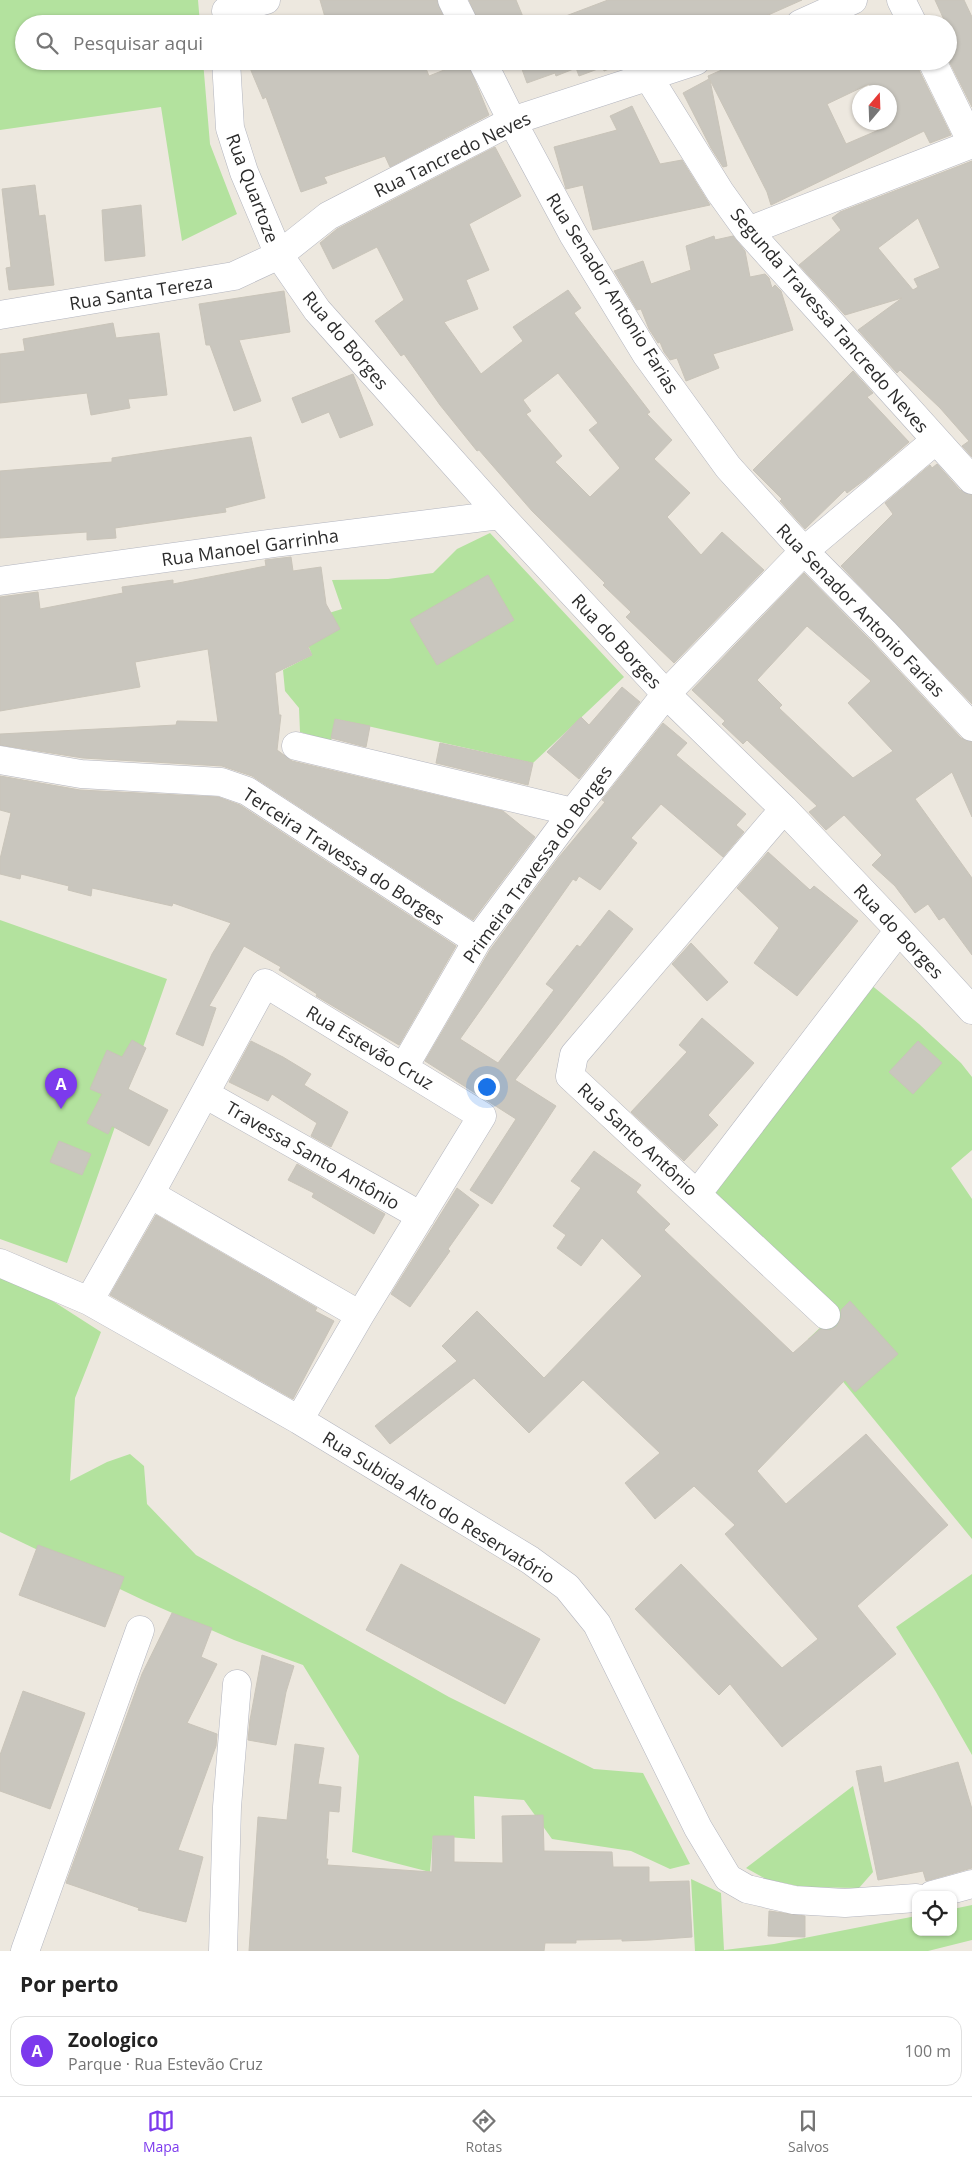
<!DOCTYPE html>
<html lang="pt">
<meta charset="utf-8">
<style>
:root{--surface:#fff;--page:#f2f2f2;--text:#222;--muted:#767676;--line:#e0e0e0;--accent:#7c3aed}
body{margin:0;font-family:"Open Sans",sans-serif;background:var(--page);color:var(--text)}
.controls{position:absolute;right:15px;bottom:15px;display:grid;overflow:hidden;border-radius:10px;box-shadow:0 1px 4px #0004}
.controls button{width:45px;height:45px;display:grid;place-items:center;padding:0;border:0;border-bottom:1px solid var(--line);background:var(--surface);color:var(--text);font:25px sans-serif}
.compass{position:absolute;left:852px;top:85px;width:45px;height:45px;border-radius:50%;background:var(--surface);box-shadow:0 1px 4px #0004;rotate:19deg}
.you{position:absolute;left:486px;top:1086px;width:18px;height:18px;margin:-12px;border:4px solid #fff;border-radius:50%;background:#1a73e8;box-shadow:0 0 0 8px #1a73e833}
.badge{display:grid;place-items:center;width:32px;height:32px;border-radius:50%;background:var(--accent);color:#fff;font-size:16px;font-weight:700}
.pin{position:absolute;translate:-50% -41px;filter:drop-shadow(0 1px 2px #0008)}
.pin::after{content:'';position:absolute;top:26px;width:18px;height:15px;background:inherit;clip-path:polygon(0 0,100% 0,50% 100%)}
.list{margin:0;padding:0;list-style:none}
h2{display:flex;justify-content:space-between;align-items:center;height:65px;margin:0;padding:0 20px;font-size:21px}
h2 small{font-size:16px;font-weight:400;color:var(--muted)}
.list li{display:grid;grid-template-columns:32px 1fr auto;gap:15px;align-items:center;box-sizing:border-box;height:70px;margin:0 10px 10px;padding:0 10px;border:1px solid var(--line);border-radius:15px}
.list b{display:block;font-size:19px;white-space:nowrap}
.list p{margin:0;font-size:16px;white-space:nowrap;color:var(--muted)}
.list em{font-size:16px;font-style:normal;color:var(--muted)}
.icon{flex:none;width:28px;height:28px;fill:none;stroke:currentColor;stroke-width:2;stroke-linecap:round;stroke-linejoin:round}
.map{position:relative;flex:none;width:972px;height:1951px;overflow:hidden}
.search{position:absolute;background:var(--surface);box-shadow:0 1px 4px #0004;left:15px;right:15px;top:15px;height:55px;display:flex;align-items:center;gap:12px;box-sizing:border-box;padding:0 18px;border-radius:28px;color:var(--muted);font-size:19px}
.sheet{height:145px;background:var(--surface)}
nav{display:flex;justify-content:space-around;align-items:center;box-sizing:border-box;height:70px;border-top:1px solid var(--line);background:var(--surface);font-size:14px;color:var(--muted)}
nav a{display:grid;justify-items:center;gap:2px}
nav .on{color:var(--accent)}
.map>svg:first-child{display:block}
.green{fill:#b3e29e}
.building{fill:#c9c6be;stroke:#c9c4b9;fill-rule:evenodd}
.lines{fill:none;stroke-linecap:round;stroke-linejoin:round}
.minor-casing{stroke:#b3b5bf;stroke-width:29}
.minor{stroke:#fff;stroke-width:28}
.labels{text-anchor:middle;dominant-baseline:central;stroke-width:4.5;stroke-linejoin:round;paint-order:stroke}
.street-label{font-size:18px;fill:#2c2c2c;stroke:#fff}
</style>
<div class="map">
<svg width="972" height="1951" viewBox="0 0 972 1951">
<rect width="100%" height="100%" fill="#ede8df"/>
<path class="green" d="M 0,0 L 198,0 L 200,24 L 24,24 L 24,61 L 203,61 L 210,144 L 237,214 L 182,241 L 161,107 L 0,130 Z
M 490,533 L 624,677 L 533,763 L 336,719 L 331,741 L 300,732 L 299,708 L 285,691 L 283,670 L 312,655 L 299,622 L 342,609 L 332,580 L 388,579 L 433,573 L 457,549 Z
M 0,920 L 167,979 L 67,1263 L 0,1239 Z
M 870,984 L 919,1024 L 961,1063 L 972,1077 L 972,1150 L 951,1168 L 972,1199 L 972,1539 L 808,1339 L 839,1310 L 714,1191 Z
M 0,1277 L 34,1289 L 101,1332 L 75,1398 L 70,1481 L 107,1462 L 130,1454 L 144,1466 L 147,1504 L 196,1555 L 449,1697 L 594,1769 L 643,1773 L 690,1864 L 670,1869 L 631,1851 L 552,1839 L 524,1800 L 474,1796 L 475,1839 L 433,1836 L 430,1872 L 352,1852 L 359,1756 L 303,1665 L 234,1640 L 145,1601 L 0,1532 Z
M 972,1574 L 972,1755 L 936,1692 L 896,1627 Z
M 853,1786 L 873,1872 L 859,1888 L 802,1887 L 766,1879 L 746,1868 Z
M 691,1879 L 721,1893 L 724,1950 L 774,1944 L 916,1916 L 916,1932 L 953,1932 L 953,1909 L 972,1905 L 972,1940 L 928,1951 L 695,1951 Z"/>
<path class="building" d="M 320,0 L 437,0 L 446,24 L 327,24 Z
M 469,0 L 516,0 L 526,24 L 479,24 Z
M 608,0 L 802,0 L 748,24 L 551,24 L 550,22 Z
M 935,0 L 964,0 L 972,17 L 972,107 L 948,59 L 948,24 L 946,24 Z
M 247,61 L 423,61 L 429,76 L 467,61 L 489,115 L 390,167 L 385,156 L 324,177 L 327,183 L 301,192 L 266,97 L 263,99 Z
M 519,61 L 623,61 L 624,63 L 604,71 L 603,67 L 579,76 L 576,68 L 556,76 L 555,73 L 527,83 Z
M 742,61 L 917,61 L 918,68 L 951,135 L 930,143 L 924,131 L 771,205 L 767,192 L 710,80 L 727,166 L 723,167 L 711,148 L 683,93 L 709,79 L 708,76 ZM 869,84 L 873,92 L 890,92 L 890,122 L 886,122 L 888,126 L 846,144 L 827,104 Z
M 632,106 L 660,164 L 682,160 L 710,205 L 593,230 L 583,185 L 566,189 L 554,147 L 617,130 L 610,116 Z
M 495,147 L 521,196 L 469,224 L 489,270 L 466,280 L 478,309 L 444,322 L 481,374 L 523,341 L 513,327 L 568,290 L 581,308 L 574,313 L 650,412 L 647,414 L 672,440 L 654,459 L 690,493 L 667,517 L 701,555 L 722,532 L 764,570 L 674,663 L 626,617 L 631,612 L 603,585 L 605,583 L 532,511 L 479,450 L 477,451 L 440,405 L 404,354 L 401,356 L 375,321 L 404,300 L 377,247 L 333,269 L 320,243 L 337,229 ZM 558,373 L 598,423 L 589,430 L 620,468 L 590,497 L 555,462 L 562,456 L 526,414 L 531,411 L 523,400 Z
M 972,161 L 972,457 L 962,446 L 969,441 L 940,408 L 900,370 L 897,373 L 858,330 L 902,298 L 845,315 L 799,265 L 841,230 L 832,218 L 840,212 ZM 918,218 L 940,268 L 914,279 L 918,287 L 913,290 L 878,248 Z
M 35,185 L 39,216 L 45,215 L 54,285 L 9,290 L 6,268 L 11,267 L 2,189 Z
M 141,205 L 145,256 L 105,261 L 102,210 Z
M 714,236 L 715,240 L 733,236 L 745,251 L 750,277 L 765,274 L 769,278 L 772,288 L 775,285 L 781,291 L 793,330 L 713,354 L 719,368 L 686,381 L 677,358 L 670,360 L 664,352 L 660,342 L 658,343 L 649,329 L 641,309 L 637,310 L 614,271 L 643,261 L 651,284 L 691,270 L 686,246 Z
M 284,291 L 290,332 L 239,340 L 261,401 L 234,411 L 210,345 L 206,345 L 199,304 Z
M 113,323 L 116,338 L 159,333 L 167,395 L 128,399 L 130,408 L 91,415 L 87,393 L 0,403 L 0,354 L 25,351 L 23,339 Z
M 853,371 L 873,393 L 867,397 L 909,442 L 867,478 L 847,493 L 845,490 L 805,529 L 780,501 L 782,499 L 753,470 Z
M 353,374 L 373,425 L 340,438 L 329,412 L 302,423 L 292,398 Z
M 251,437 L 265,498 L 225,508 L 226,512 L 115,528 L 116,538 L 87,540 L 87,532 L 0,538 L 0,471 L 112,462 L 112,458 Z
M 937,464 L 960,490 L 972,495 L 972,704 L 841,566 L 893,514 L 885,503 L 930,465 L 932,468 Z
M 291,557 L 293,571 L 321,567 L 326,604 L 340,629 L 308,647 L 312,655 L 275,673 L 279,715 L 281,715 L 277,750 L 292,761 L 503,811 L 535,837 L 473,920 L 252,776 L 222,766 L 83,758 L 0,745 L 0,734 L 176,725 L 177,721 L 218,722 L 208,649 L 135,662 L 140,687 L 0,711 L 0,597 L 38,592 L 40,609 L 123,593 L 122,587 L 173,580 L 173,584 L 266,566 L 265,560 Z
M 804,573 L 873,643 L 961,738 L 972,742 L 972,817 L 952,772 L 915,799 L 972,878 L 972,955 L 944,917 L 939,920 L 928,904 L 915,913 L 895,886 L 872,865 L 882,855 L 844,815 L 826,830 L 809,812 L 817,806 L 747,740 L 743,744 L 722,724 L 725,721 L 692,690 ZM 807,626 L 871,681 L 848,703 L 893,751 L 853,778 L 779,708 L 782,705 L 757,680 Z
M 488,575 L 514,620 L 437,665 L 410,620 Z
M 622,687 L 640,702 L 579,779 L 547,752 L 581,717 L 589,725 Z
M 335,719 L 370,726 L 366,747 L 331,738 Z
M 663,723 L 687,743 L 676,755 L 746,814 L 736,825 L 744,832 L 723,857 L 661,804 L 631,838 L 637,843 L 600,890 L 579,876 L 576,881 L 573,879 L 460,1039 L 498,1063 L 554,990 L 546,984 L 577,945 L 580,947 L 609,910 L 633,929 L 515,1080 L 556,1106 L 492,1204 L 470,1190 L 516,1119 L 425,1061 L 490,950 L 559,857 L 605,802 L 602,800 Z
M 440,743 L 533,763 L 528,785 L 436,763 Z
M 0,776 L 80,790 L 218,797 L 240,805 L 456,946 L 399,1045 L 316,996 L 317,994 L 279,970 L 281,967 L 244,946 L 209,1006 L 216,1008 L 203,1046 L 176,1034 L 212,954 L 231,923 L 173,903 L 172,906 L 92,888 L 91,896 L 68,890 L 69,886 L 21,874 L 20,879 L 0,874 L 0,859 L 11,813 L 0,810 Z
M 768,852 L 810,890 L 814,886 L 858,921 L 797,996 L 754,963 L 779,928 L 737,888 Z
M 691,943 L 728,982 L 707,1001 L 672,964 Z
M 702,1018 L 754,1063 L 708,1115 L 718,1125 L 684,1161 L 631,1112 L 687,1052 L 679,1045 Z
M 132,1040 L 146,1048 L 128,1089 L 168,1110 L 149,1146 L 112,1126 L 108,1134 L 87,1123 L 102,1094 L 90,1089 L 107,1050 L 122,1057 Z
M 251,1041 L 283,1057 L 311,1074 L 304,1085 L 348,1112 L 331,1147 L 311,1136 L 317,1123 L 272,1094 L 268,1101 L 229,1082 Z
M 918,1041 L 942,1063 L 913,1094 L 889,1072 Z
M 59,1141 L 91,1154 L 82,1175 L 50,1162 Z
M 594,1151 L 641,1185 L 636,1192 L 670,1224 L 664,1230 L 793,1353 L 820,1329 L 830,1330 L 837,1326 L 841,1318 L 841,1310 L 850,1301 L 898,1354 L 855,1392 L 845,1380 L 757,1471 L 786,1504 L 866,1434 L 948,1525 L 857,1606 L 896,1654 L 782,1747 L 730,1684 L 719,1695 L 635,1609 L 681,1564 L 782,1668 L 818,1639 L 725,1534 L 735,1525 L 694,1486 L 655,1519 L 625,1483 L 660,1453 L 583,1380 L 529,1433 L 474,1378 L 390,1444 L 375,1426 L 457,1361 L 442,1346 L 477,1311 L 544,1378 L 642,1276 L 602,1238 L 581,1266 L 557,1248 L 566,1235 L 553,1226 L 581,1188 L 571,1181 Z
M 297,1164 L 385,1214 L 374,1234 L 312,1197 L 314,1193 L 288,1180 Z
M 457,1188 L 479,1205 L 448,1249 L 450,1251 L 410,1307 L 391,1294 Z
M 156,1215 L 317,1308 L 315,1311 L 334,1321 L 293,1399 L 110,1295 Z
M 38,1545 L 124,1577 L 105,1627 L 19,1595 Z
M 401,1564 L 540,1639 L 505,1704 L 366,1630 Z
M 172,1613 L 212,1628 L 201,1657 L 217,1664 L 187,1723 L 217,1734 L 216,1746 L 178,1850 L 203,1857 L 186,1922 L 138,1910 L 139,1908 L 66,1883 L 142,1674 Z
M 262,1655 L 294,1666 L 286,1692 L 276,1745 L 248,1740 L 250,1720 Z
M 23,1691 L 85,1713 L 50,1809 L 0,1791 L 0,1755 Z
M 295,1744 L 324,1748 L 318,1784 L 341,1787 L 339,1812 L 329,1811 L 326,1859 L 328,1859 L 327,1865 L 432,1872 L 433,1836 L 454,1836 L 454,1862 L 503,1863 L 502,1816 L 543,1815 L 544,1851 L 612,1852 L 613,1867 L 649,1867 L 649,1882 L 689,1881 L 692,1937 L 650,1940 L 622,1941 L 622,1939 L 576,1940 L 576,1943 L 545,1943 L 544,1951 L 249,1951 L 258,1817 L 287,1820 Z
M 958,1762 L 972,1809 L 972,1868 L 926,1881 L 923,1871 L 878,1880 L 856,1771 L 881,1766 L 884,1783 Z
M 769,1911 L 805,1916 L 805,1937 L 768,1936 Z"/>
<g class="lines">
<g class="minor-casing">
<path id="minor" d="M 452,0 L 464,24
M 901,0 L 913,24
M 226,11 L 266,0
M 800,24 L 853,0
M 226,61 L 230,128 L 244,172 L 279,255 L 317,310 L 500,515 L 666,694 L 784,809 L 899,930 L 972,1010
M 482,61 L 512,121 L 574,236 L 646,354 L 728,467 L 804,551 L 884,632 L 972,727
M 932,61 L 972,143
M 649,78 L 720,192 L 748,231 L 972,480
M 748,231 L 972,144
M 0,315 L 234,276 L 279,255 L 328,216 L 512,121 L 696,61
M 0,581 L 275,543 L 500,515
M 296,746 L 573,812
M 0,760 L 81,774 L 221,782 L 247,791 L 477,941
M 784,809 L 574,1055 L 570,1076 L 826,1315
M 404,1067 L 477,941 L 573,812 L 666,694 L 804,551 L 936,440
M 205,1094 L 421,1216
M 150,1194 L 360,1315
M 697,1194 L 899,930
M 0,1263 L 89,1301 L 299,1420 L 530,1560 L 567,1587 L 597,1624 L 698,1828 L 728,1878 L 747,1889 L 794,1900 L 845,1903 L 916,1898
M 89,1301 L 150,1194 L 265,983 L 482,1116 L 360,1315 L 299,1420
M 932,1895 L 972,1884
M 25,1951 L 140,1630
M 223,1951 L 227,1807 L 237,1684"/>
</g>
<use href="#minor" class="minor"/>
</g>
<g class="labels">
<g class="street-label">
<text transform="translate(452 154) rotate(-26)">Rua Tancredo Neves</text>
<text transform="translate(253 188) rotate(69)">Rua Quartoze</text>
<text transform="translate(141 292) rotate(-9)">Rua Santa Tereza</text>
<text transform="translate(613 293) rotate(58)">Rua Senador Antonio Farias</text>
<text transform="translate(830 320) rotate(49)">Segunda Travessa Tancredo Neves</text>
<text transform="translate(346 340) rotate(50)">Rua do Borges</text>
<text transform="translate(250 547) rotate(-8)">Rua Manoel Garrinha</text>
<text transform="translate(861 610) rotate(46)">Rua Senador Antonio Farias</text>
<text transform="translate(617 641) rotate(47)">Rua do Borges</text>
<text transform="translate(344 856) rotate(33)">Terceira Travessa do Borges</text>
<text transform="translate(537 864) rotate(-54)">Primeira Travessa do Borges</text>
<text transform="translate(899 931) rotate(47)">Rua do Borges</text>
<text transform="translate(370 1047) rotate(31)">Rua Estevão Cruz</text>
<text transform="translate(638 1139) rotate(43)">Rua Santo Antônio</text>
<text transform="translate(313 1155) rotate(30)">Travessa Santo Antônio</text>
<text transform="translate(439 1507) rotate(32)">Rua Subida Alto do Reservatório</text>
</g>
</g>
</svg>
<div class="controls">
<button><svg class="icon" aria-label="locate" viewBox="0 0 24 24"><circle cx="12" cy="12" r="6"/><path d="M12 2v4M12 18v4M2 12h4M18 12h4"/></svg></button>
</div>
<svg class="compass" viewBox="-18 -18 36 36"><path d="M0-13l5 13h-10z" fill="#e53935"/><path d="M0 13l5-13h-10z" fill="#767676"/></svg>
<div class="you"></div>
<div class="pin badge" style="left:61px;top:1109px">A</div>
<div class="search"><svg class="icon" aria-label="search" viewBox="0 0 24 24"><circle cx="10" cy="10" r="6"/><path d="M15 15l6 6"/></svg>Pesquisar aqui</div>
</div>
<section class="sheet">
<h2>Por perto<small></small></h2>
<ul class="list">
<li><span class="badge">A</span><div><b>Zoologico</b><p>Parque · Rua Estevão Cruz</p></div><em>100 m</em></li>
</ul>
</section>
<nav>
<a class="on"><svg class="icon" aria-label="map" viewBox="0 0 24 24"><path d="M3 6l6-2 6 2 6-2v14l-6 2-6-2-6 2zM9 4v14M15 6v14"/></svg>Mapa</a>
<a><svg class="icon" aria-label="directions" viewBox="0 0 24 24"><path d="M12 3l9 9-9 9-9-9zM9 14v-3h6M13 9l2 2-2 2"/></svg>Rotas</a>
<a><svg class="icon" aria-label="saved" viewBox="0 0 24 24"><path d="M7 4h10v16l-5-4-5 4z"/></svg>Salvos</a>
</nav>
